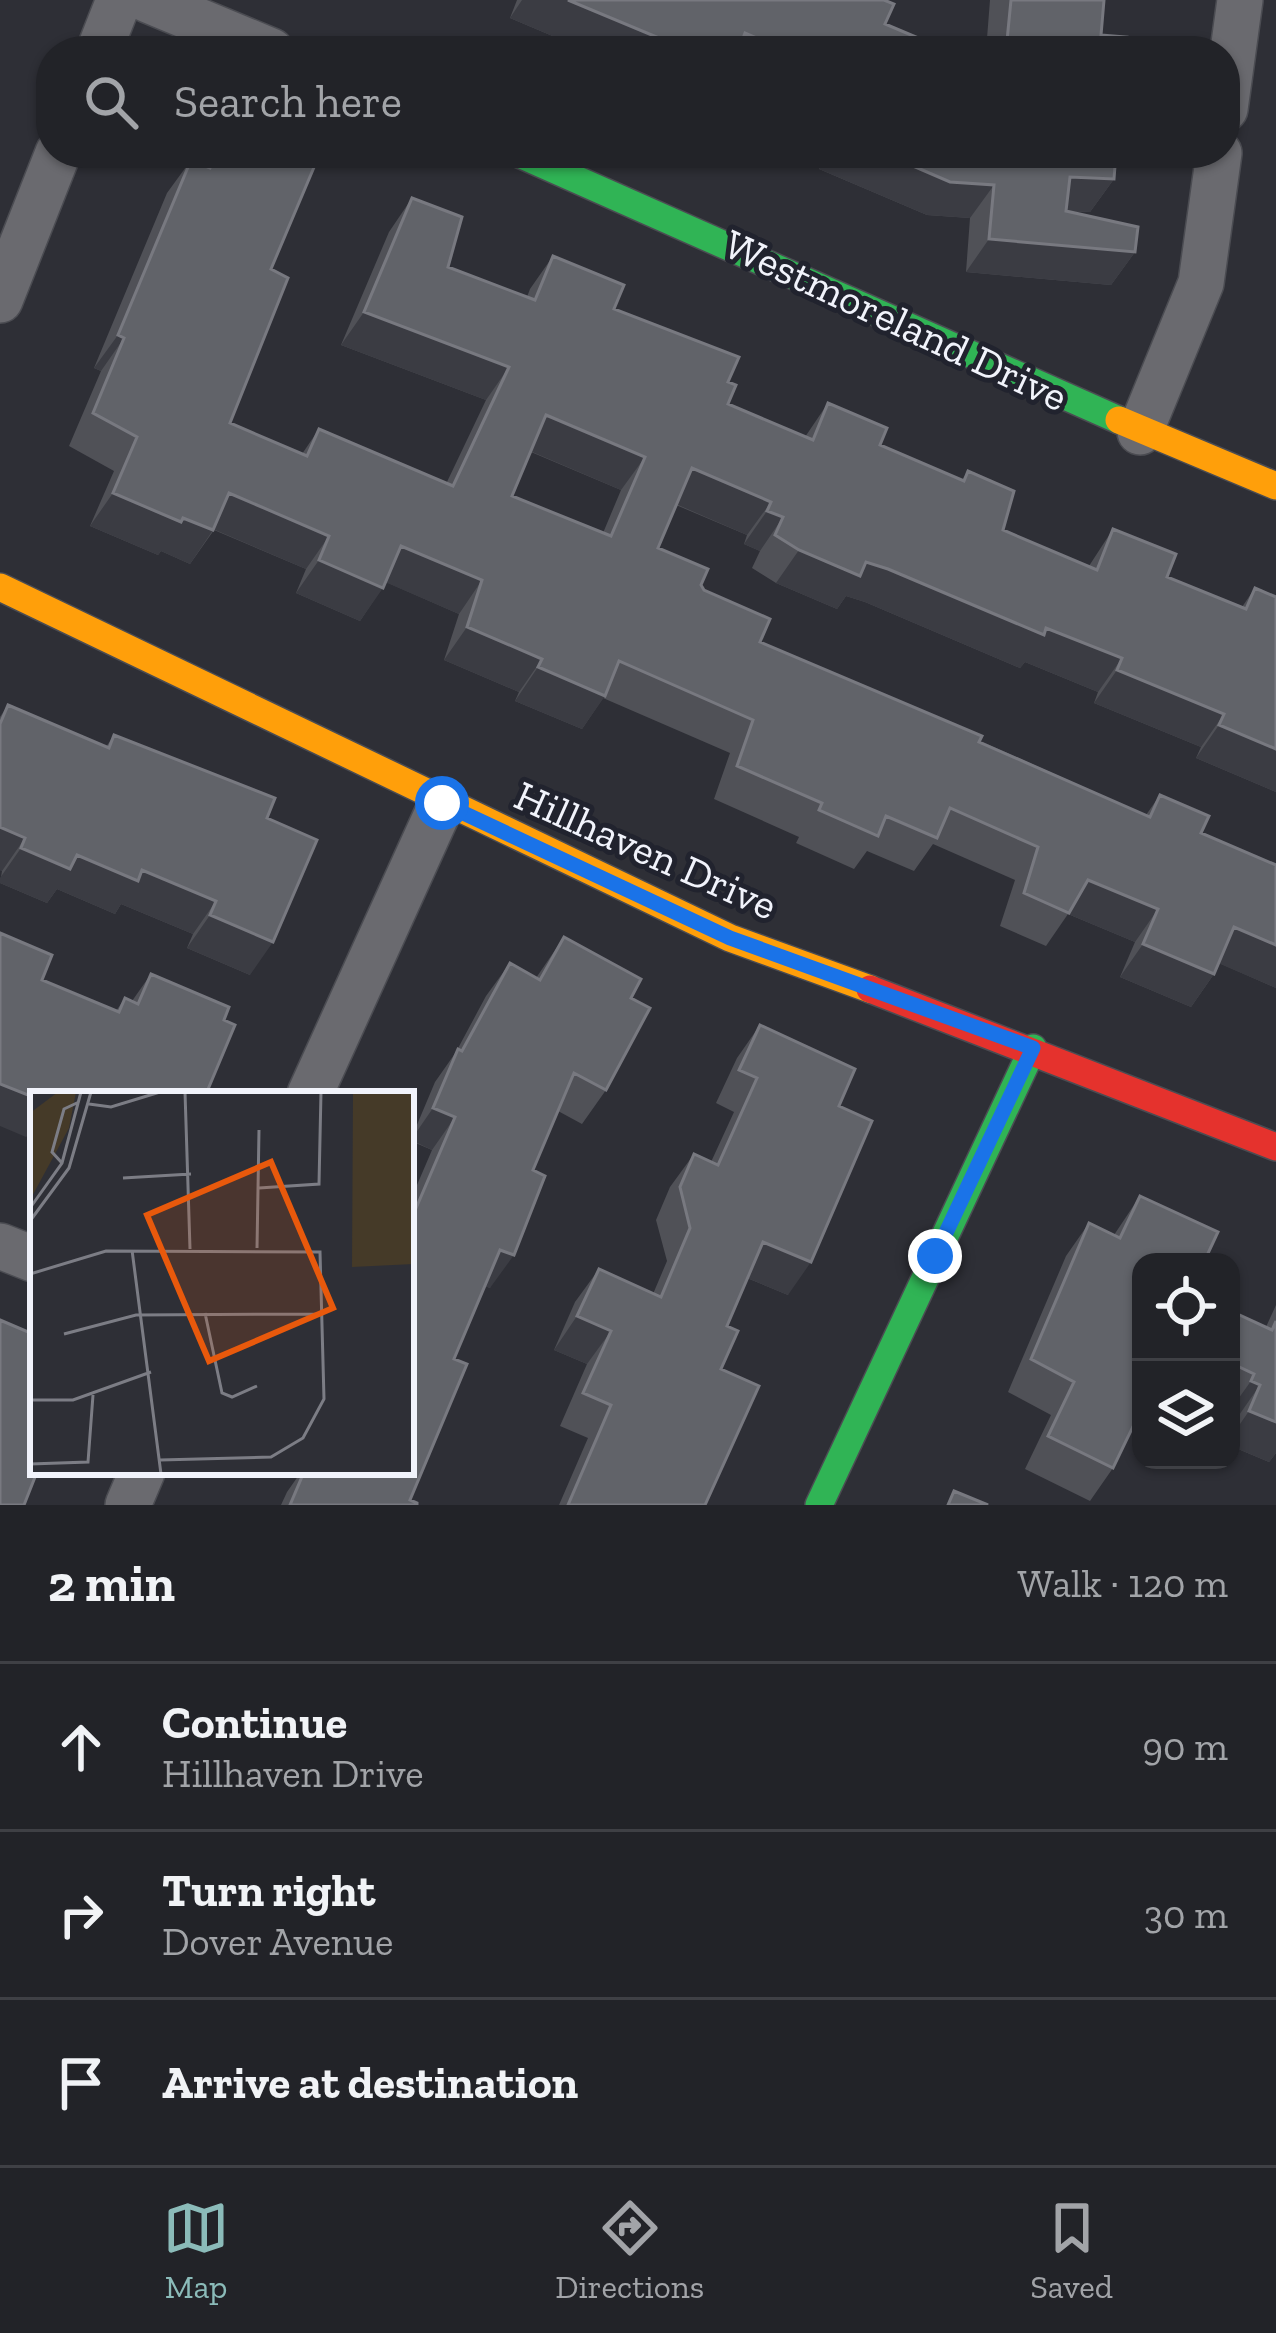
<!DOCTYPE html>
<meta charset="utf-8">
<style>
:root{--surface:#222328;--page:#2e2f34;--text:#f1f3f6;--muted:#a2a4a8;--line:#3f4045;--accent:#8bbbb9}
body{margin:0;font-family:"Zilla Slab",serif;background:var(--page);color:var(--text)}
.controls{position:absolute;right:36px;bottom:36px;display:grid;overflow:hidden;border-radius:24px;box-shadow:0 3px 9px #0004}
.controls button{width:108px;height:108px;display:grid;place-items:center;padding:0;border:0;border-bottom:3px solid var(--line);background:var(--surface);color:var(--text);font:60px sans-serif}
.stop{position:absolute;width:36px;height:36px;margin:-27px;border:9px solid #1a73e8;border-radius:50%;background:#fff}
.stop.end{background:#1a73e8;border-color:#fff;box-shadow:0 3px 12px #0008}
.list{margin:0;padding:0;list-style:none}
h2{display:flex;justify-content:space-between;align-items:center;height:156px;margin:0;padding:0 48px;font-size:51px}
h2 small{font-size:39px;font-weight:400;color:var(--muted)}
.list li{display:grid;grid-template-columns:78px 1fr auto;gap:36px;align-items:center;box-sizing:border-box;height:168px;padding:0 48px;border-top:3px solid var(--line)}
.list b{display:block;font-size:45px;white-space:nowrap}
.list p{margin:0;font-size:39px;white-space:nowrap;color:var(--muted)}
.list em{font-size:39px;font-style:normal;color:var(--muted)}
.icon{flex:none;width:66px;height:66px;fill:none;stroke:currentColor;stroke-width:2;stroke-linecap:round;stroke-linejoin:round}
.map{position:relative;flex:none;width:1276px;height:1505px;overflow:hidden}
.search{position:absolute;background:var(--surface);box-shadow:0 3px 9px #0004;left:36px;right:36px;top:36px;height:132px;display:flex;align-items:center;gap:30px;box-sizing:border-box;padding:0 42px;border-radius:48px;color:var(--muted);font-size:45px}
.sheet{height:660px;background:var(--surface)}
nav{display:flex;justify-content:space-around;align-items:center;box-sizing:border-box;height:168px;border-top:3px solid var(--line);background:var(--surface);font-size:33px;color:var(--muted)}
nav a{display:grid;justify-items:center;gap:6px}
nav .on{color:var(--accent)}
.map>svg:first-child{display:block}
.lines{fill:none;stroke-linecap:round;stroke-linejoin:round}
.street-casing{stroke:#4b4c52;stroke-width:48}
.fast-casing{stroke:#4b4c52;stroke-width:30}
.slow-casing{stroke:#4b4c52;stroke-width:30}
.jam-casing{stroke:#4b4c52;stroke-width:30}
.street{stroke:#6a6a6f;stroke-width:45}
.fast{stroke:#30b455;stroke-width:27}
.slow{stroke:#ff9f0a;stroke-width:27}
.jam{stroke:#e5322d;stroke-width:27}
.wall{fill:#505157;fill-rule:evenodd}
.shaded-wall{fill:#3b3c43}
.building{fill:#616369;stroke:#787980;stroke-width:3;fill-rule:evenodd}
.route{stroke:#1a73e8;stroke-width:15}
.labels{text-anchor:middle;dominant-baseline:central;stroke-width:10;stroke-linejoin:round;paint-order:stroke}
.street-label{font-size:42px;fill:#f1f3fb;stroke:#21232e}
.inset-road{fill:none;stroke:#7c7d85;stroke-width:3}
.view{fill:#e8590c;fill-opacity:0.15;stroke:#e8590c;stroke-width:6}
.inset-edge{fill:none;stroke:#f1f3fb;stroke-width:6}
</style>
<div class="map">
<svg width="1276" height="1505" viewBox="0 0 1276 1505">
<rect width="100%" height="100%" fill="#2e2f36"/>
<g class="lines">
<g class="street-casing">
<path id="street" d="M 148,0 L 271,51
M 99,51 L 119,0
M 1225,109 L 1240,0
M 0,300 L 58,153
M 1140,432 L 1201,283 L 1219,153
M 310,1094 L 442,803
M 0,1246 L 33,1259
M 128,1505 L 142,1472"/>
</g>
<g class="fast-casing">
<path id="fast" d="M 517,153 L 1119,420
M 819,1505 L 1033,1048"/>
</g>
<g class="slow-casing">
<path id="slow" d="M 1119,420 L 1276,486
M 0,587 L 730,938 L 870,989"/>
</g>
<g class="jam-casing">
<path id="jam" d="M 870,989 L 1276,1147"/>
</g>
<use href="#street" class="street"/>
<use href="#fast" class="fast"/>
<use href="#slow" class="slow"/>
<use href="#jam" class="jam"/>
</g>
<path class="wall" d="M 517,0 L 884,0 L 885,24 L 949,51 L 588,51 L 510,18 Z
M 990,0 L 1104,0 L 1101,35 L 1125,51 L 986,51 Z
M 207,153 L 320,153 L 271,269 L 230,423 L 302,454 L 319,429 L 446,484 L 486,400 L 341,345 L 389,232 L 412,198 L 448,267 L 527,297 L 530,289 L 553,256 L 614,309 L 728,382 L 728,404 L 805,437 L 828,403 L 880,445 L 962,480 L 968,471 L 1003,530 L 1089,566 L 1113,529 L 1167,577 L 1242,607 L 1255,588 L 1276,792 L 1196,758 L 1201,747 L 1094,703 L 1098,692 L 1025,662 L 1020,668 L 865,602 L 846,596 L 837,609 L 776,583 L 752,568 L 760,551 L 744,544 L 747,535 L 676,505 L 658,548 L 760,642 L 1146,815 L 1160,795 L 1201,833 L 1276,865 L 1276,988 L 1219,963 L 1214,974 L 1191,1007 L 1120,977 L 1135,942 L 1068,914 L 1046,946 L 1000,926 L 1015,880 L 933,844 L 914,871 L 867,851 L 854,869 L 796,843 L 799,837 L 714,799 L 730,753 L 603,698 L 582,729 L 515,701 L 519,692 L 444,660 L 459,614 L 386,582 L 360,621 L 296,593 L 306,569 L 214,530 L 190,564 L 161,551 L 158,555 L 90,526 L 114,471 L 69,446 L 101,371 L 94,368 L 167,193 L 191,160 L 202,165 ZM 531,452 L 621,490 L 603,533 L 512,496 Z
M 825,153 L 1116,153 L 1114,179 L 1090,212 L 1066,211 L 1135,252 L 1111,285 L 966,272 L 970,218 L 927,215 L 819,169 Z
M 8,705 L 106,747 L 114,735 L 267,818 L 250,975 L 187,948 L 193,934 L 121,904 L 115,914 L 57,889 L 47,903 L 0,883 L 2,871 L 0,870 L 0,717 Z
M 564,937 L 631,998 L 606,1090 L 582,1124 L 558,1111 L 533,1170 L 490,1288 L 485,1286 L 454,1359 L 410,1500 L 417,1505 L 281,1505 L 287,1492 L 301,1472 L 411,1472 L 411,1199 L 432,1150 L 411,1141 L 411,1139 L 435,1082 L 456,1052 L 486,996 L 510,963 L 536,978 Z
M 151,974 L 229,1007 L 29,1132 L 26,1137 L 42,980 L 116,1011 L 125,998 L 132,1001 Z
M 760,1025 L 839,1106 L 788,1295 L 747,1278 L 727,1326 L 705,1505 L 559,1505 L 588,1438 L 560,1426 L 587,1364 L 554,1350 L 575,1302 L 599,1269 L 653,1294 L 667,1261 L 656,1220 L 670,1187 L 694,1154 L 711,1162 L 734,1112 L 716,1103 L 737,1058 Z
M 1140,1196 L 1113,1468 L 1090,1501 L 1025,1469 L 1051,1415 L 1008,1392 L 1066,1256 L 1089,1223 L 1114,1235 Z
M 1276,1305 L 1276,1453 L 1269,1462 L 1231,1446 L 1231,1432 L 1237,1418 L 1231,1416 L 1231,1311 L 1266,1327 Z"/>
<path class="shaded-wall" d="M 522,0 L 568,0 L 690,51 L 588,51 L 510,18 Z
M 745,33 L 787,51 L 733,51 Z
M 830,153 L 883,153 L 994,185 L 970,218 L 927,215 L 819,169 Z
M 1070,177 L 1114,179 L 1090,212 L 1047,210 Z
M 989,239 L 1135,252 L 1111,285 L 966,272 Z
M 364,312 L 509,367 L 486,400 L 341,345 Z
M 118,335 L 124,338 L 101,371 L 94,368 Z
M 546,415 L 645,457 L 621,490 L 523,448 Z
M 692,468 L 771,502 L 747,535 L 669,501 Z
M 113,493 L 183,518 L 213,530 L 190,564 L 161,551 L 158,555 L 90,526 Z
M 229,493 L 329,536 L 306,569 L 206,526 Z
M 767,511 L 783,517 L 760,551 L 744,544 Z
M 401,546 L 482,580 L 459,614 L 378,579 Z
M 799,550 L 866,562 L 888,569 L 1122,658 L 1098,692 L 1025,662 L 1020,668 L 865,602 L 846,596 L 837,609 L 776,583 Z
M 319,560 L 383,588 L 360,621 L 296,593 Z
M 467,627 L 542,659 L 519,692 L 444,660 Z
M 538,667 L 605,696 L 582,729 L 515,701 Z
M 1117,670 L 1224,714 L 1201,747 L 1094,703 Z
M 1219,725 L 1276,749 L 1276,792 L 1196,758 Z
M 0,827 L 25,838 L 2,871 L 0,870 Z
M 21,848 L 77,855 L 142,870 L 216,901 L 193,934 L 121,904 L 115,914 L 57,889 L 47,903 L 0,883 L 0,878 Z
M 1088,880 L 1158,909 L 1135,942 L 1068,914 Z
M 210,915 L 273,942 L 250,975 L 187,948 Z
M 1234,927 L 1276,945 L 1276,988 L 1211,960 Z
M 1143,944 L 1214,974 L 1191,1007 L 1120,977 Z
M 0,1084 L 33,1097 L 33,1134 L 29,1132 L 26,1137 L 0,1126 Z
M 433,1108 L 455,1117 L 432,1150 L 411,1140 Z
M 763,1242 L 811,1262 L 788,1295 L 740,1275 Z
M 500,1250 L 514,1255 L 490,1288 L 477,1283 Z
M 577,1316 L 611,1331 L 587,1364 L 554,1350 Z
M 1251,1381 L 1260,1385 L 1237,1418 L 1231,1416 L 1231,1409 Z
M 1249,1411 L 1276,1422 L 1276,1453 L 1269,1462 L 1231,1446 L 1231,1437 Z"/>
<path class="building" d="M 568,0 L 884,0 L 894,4 L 885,24 L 949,51 L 787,51 L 745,33 L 738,51 L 690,51 Z
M 1011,0 L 1104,0 L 1101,35 L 1127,37 L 1125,51 L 1006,51 Z
M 216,153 L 320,153 L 271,269 L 288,278 L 230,423 L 307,456 L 319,429 L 453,486 L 509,367 L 364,312 L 412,198 L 462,217 L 448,267 L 535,300 L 553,256 L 624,285 L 614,309 L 739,357 L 728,382 L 736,385 L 728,404 L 813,440 L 828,403 L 887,428 L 880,445 L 964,481 L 968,471 L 1014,491 L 1003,530 L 1097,570 L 1113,529 L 1176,554 L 1167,577 L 1246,609 L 1255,588 L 1276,597 L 1276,749 L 1219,725 L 1224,714 L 1117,670 L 1122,658 L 1046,628 L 1044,635 L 888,569 L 866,562 L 860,576 L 799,550 L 775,535 L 783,517 L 767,511 L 771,502 L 692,468 L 658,548 L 708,569 L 701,585 L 704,590 L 770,619 L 760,642 L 982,736 L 979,742 L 1150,817 L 1160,795 L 1209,816 L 1201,833 L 1276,865 L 1276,945 L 1234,927 L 1214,974 L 1143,944 L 1158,909 L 1088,880 L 1069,913 L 1024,893 L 1038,847 L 950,808 L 937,838 L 886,816 L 878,836 L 819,810 L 822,803 L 737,766 L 753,720 L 619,661 L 605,696 L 538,667 L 542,659 L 467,627 L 482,580 L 401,546 L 383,588 L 319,560 L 329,536 L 229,493 L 213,530 L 183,518 L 181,522 L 113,493 L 137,437 L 93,413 L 124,338 L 118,335 L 191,160 L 210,168 ZM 546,415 L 645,457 L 611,536 L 512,496 Z
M 883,153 L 1116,153 L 1114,179 L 1070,177 L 1066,211 L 1138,227 L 1135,252 L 989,239 L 994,185 L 950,182 Z
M 8,705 L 109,748 L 114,735 L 275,798 L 267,818 L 317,840 L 273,942 L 210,915 L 216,901 L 142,870 L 138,881 L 77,855 L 70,869 L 21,848 L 25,838 L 0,827 L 0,724 Z
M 0,933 L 52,955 L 42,980 L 119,1012 L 125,998 L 138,1004 L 151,974 L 229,1007 L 224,1020 L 235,1025 L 206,1094 L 33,1094 L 33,1097 L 0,1084 Z
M 564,937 L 641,979 L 631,998 L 650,1008 L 606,1090 L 574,1073 L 533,1170 L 545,1176 L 514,1255 L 500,1250 L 454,1359 L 467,1364 L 410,1500 L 417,1503 L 417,1505 L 290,1505 L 304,1472 L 411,1472 L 411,1220 L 455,1117 L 433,1108 L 458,1049 L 462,1051 L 510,963 L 540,980 Z
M 760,1025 L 855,1069 L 839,1106 L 872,1121 L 811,1262 L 763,1242 L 727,1326 L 738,1331 L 721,1369 L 759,1386 L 705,1505 L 568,1505 L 611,1405 L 583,1393 L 611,1331 L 577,1316 L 599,1269 L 661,1297 L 690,1228 L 680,1187 L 694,1154 L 718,1165 L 757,1078 L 739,1070 Z
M 1140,1196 L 1218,1232 L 1204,1262 L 1141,1262 L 1141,1410 L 1113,1468 L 1048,1436 L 1074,1382 L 1031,1359 L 1089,1223 L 1120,1238 Z
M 1231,1311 L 1272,1330 L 1276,1321 L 1276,1422 L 1249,1411 L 1260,1385 L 1251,1381 L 1254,1374 L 1231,1363 Z
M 0,1320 L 33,1334 L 33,1376 L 29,1386 L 33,1388 L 33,1472 L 37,1472 L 24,1505 L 0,1505 Z
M 954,1491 L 988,1505 L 948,1505 Z"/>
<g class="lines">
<path class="route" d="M 442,803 L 730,938 L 1033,1048 L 935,1256"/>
</g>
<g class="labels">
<g class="street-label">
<text transform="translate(896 320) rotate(25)">Westmoreland Drive</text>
<text transform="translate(646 850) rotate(24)">Hillhaven Drive</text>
</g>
</g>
<g transform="translate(30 1091)">
<rect width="384" height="384" fill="#2e2f36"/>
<path d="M 28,1 L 46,1 L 39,37 L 0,109 L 0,22 ZM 323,1 L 384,1 L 384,173 L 322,176 Z" fill="#453a28"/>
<path class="inset-road" d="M 155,1 L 160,158M 59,13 L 81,16 L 130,1M 32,72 L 22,61 L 34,18 L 49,11M 93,87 L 161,83M 229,97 L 289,93 L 291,1M 0,117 L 32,72 L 51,1M 0,130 L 39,77 L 61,1M 227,157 L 229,39M 102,159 L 131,383M 0,183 L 76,160 L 290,161 L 294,308 L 273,347 L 241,366 L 130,369M 175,222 L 192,302 L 202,306 L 227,295M 34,243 L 106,224 L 291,223M 0,309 L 43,309 L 121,281M 0,373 L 58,371 L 63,304"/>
<path class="view" d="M 241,71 L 303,217 L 179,270 L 117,124 Z"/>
<rect width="384" height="384" class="inset-edge"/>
</g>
</svg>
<div class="controls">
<button><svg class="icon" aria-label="locate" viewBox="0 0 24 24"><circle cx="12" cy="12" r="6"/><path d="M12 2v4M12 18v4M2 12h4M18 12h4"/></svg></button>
<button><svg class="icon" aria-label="layers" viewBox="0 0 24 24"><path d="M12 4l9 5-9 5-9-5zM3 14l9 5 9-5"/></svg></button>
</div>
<div class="stop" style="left:442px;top:803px"></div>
<div class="stop end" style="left:935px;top:1256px"></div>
<div class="search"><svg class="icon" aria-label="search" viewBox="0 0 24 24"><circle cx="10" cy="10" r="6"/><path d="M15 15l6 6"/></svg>Search here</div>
</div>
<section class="sheet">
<h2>2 min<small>Walk · 120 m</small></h2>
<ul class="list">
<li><svg class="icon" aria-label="ahead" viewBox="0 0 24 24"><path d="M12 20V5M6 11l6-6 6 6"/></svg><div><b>Continue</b><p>Hillhaven Drive</p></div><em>90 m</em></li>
<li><svg class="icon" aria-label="right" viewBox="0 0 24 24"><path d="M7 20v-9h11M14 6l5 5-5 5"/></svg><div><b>Turn right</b><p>Dover Avenue</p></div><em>30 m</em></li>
<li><svg class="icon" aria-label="arrive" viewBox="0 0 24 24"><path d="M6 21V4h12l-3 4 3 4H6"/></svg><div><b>Arrive at destination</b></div></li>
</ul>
</section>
<nav>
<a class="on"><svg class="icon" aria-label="map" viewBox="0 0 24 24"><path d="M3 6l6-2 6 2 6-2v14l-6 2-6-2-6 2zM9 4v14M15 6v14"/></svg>Map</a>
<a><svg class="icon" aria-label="directions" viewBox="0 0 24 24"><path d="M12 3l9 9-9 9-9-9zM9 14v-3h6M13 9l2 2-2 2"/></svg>Directions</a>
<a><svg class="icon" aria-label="saved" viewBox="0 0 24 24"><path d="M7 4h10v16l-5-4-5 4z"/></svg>Saved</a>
</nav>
